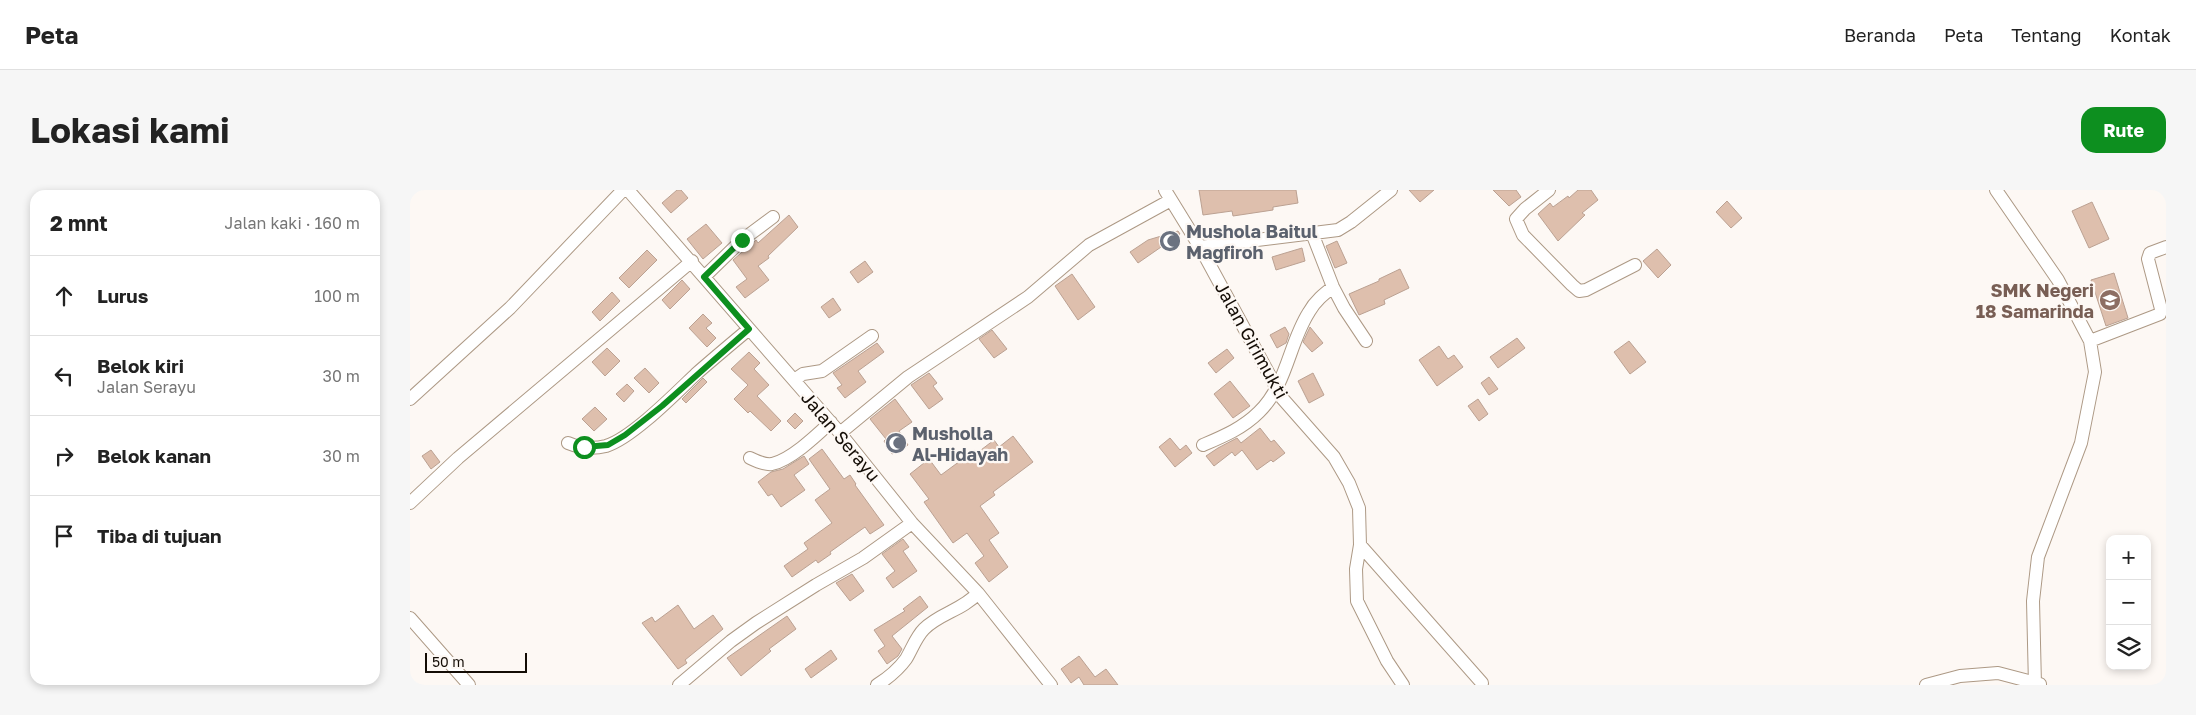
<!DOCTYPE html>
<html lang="id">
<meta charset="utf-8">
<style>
:root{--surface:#fff;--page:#f6f6f6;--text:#222;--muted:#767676;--line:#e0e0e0;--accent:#0d8f1f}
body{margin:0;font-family:"Golos Text",sans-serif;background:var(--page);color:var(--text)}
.controls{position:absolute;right:15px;bottom:15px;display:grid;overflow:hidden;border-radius:10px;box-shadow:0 2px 8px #0003}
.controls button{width:45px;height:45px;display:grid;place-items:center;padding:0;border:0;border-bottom:1px solid var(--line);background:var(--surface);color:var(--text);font:25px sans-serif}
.scale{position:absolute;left:15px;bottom:12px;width:102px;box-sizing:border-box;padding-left:5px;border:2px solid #130c05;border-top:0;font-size:14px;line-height:18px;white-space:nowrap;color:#130c05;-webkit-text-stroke:4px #fdf8f4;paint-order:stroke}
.stop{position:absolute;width:15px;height:15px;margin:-11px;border:4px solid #0d8f1f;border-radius:50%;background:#fff}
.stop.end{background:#0d8f1f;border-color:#fff;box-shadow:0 1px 5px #0008}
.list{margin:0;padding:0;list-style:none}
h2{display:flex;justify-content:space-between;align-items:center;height:65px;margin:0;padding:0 20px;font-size:21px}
h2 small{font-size:16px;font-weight:400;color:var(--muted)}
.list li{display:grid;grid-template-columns:32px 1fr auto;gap:15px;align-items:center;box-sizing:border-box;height:80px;padding:0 20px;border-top:1px solid var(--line)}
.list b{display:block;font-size:19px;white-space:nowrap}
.list p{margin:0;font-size:16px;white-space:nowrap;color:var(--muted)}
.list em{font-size:16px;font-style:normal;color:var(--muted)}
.icon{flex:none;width:28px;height:28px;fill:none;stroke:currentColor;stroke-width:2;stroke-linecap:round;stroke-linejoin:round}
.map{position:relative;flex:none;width:1756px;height:495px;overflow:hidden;border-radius:15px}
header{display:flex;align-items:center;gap:30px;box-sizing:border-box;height:70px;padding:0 25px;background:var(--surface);border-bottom:1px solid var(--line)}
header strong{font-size:24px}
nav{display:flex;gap:28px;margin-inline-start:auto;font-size:18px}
.intro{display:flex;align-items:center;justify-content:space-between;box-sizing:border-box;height:120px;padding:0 30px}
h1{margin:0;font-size:35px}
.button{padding:12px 22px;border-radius:15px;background:var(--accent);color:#fff;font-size:18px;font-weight:700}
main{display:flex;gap:30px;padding:0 30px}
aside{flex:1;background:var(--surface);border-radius:15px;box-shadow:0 2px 8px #0003}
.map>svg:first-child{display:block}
.building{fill:#debfad;stroke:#bba192}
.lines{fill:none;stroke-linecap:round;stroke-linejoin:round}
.minor-casing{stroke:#ad9985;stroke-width:14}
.minor{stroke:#fff;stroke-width:12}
.route{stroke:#0d8f1f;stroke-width:6}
.labels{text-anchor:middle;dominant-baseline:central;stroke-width:4.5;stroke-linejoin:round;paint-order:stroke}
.worship-label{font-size:18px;font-weight:bold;fill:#5b616d;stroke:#fdf8f4;text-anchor:start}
.education-label{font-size:18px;font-weight:bold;fill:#785e54;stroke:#fdf8f4;text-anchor:end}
.street-label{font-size:18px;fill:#130c05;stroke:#fdf8f4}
</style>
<header>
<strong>Peta</strong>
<nav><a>Beranda</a><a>Peta</a><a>Tentang</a><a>Kontak</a></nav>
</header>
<div class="intro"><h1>Lokasi kami</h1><a class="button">Rute</a></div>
<main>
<aside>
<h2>2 mnt<small>Jalan kaki · 160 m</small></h2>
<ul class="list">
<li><svg class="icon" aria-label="ahead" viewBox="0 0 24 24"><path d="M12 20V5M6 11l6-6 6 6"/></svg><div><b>Lurus</b></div><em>100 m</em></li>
<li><svg class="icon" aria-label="left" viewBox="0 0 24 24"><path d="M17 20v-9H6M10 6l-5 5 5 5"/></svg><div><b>Belok kiri</b><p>Jalan Serayu</p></div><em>30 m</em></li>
<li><svg class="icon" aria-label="right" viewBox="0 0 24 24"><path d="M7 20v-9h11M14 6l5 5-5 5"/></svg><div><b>Belok kanan</b></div><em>30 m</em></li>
<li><svg class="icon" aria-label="arrive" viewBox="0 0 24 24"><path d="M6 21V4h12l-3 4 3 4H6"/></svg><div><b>Tiba di tujuan</b></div></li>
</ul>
</aside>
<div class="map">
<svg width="1756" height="495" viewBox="0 0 1756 495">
<rect width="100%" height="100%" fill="#fdf8f4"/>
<path class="building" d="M 267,0 L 271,0 L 278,8 L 261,23 L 252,13 Z
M 789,0 L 886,0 L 888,13 L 863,17 L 863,20 L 823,26 L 822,21 L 793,25 Z
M 999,0 L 1024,0 L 1010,12 Z
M 1083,0 L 1106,0 L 1111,7 L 1099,16 Z
M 1168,0 L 1181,0 L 1188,10 L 1172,23 L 1175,25 L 1148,51 L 1128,24 L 1140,13 L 1143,17 L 1158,6 L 1159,8 Z
M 1317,11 L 1332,28 L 1321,38 L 1306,22 Z
M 1682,12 L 1699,49 L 1679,58 L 1662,21 Z
M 379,25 L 388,37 L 358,66 L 359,68 L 348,76 L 359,90 L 335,108 L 326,97 L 337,89 L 323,70 L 346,50 L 348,53 Z
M 296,34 L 312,53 L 293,69 L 277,49 Z
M 768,41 L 770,44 L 765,47 L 769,56 L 756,60 L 754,55 L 728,73 L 720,62 L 738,50 Z
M 927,51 L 937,73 L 925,78 L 916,56 Z
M 892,58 L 895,71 L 866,80 L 862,67 Z
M 1247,59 L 1261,75 L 1248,88 L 1233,71 Z
M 237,60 L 247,70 L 219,98 L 209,88 Z
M 455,71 L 463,82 L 448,93 L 440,82 Z
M 990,79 L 999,98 L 974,110 L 975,114 L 949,125 L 939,104 L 969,91 L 969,89 Z
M 1704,83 L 1718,128 L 1696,136 L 1681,90 Z
M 662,84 L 685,117 L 668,130 L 645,96 Z
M 272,90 L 280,99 L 260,119 L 252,110 Z
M 202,102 L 210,111 L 190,131 L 182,122 Z
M 423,108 L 431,120 L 419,128 L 411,117 Z
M 293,124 L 302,133 L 296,138 L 306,148 L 297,157 L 279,138 Z
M 875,137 L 879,144 L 876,153 L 867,158 L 860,145 Z
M 900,137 L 913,153 L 902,162 L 893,152 Z
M 582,140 L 597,159 L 584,168 L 569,149 Z
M 1107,148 L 1115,158 L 1088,178 L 1080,167 Z
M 1219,151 L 1236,172 L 1220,184 L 1204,162 Z
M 467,153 L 474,162 L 448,181 L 456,192 L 435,208 L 427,198 L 432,195 L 423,183 Z
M 1029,156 L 1038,169 L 1044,165 L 1053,177 L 1027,196 L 1009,170 Z
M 197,158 L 210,171 L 195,186 L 182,172 Z
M 817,159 L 824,168 L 806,183 L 798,173 Z
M 339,162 L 350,173 L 344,179 L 359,195 L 347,206 L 371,231 L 361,241 L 340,221 L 338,223 L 324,209 L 338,195 L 321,179 Z
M 235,178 L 249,193 L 239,203 L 224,188 Z
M 519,183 L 527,193 L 523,196 L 533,209 L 519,219 L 501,195 Z
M 903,183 L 914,205 L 899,213 L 888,191 Z
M 1079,187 L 1088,199 L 1079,205 L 1071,193 Z
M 293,188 L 297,192 L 276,213 L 272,209 Z
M 820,191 L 840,216 L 823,228 L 804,204 Z
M 217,194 L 224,201 L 214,212 L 206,204 Z
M 485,209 L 502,232 L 489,241 L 498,255 L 482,264 L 474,251 L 476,249 L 460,229 Z
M 1068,209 L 1078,224 L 1069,231 L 1058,216 Z
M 185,217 L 197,229 L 184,241 L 172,229 Z
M 385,223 L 393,231 L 385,239 L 377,231 Z
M 850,238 L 861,252 L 864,250 L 875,263 L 863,272 L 861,270 L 847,280 L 832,260 L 825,266 L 822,262 L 804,276 L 796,266 L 808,258 L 827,248 L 831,253 Z
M 603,246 L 623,272 L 583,302 L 585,305 L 570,316 L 589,343 L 579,350 L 598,377 L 579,392 L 565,373 L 574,366 L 557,343 L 543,353 L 514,312 L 519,309 L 500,284 L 519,269 L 531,285 L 565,260 L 567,263 L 584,250 L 589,257 Z
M 760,248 L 770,260 L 776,255 L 782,263 L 765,277 L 749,257 Z
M 412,259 L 434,289 L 440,285 L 446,294 L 445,295 L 474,335 L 460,344 L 455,337 L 420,362 L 421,364 L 408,373 L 406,370 L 382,387 L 374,376 L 398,359 L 394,353 L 422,333 L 405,310 L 420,299 L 399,269 Z
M 21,260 L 30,272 L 21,279 L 12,266 Z
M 394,266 L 399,274 L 384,285 L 395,300 L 371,317 L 362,304 L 358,306 L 348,292 L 361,282 L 373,279 Z
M 493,349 L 499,357 L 493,361 L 507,381 L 483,398 L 476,388 L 485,381 L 472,364 Z
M 442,384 L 454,401 L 440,411 L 426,393 Z
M 510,406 L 518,417 L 482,446 L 492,459 L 488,466 L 477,474 L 468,461 L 475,456 L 464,440 L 495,421 L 493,419 Z
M 268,415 L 284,439 L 303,425 L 313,439 L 275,470 L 277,473 L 268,479 L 232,433 L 242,427 L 245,432 Z
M 377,426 L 386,439 L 359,459 L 361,461 L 331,486 L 317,468 Z
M 421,460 L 427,469 L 401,488 L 395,479 Z
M 669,466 L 685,487 L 696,479 L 708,495 L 674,495 L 669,487 L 661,493 L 651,479 Z"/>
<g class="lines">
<g class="minor-casing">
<path id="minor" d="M 218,0 L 430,243 L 502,333 L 568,403 L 641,495
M 755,0 L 790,57 L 872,208 L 924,267 L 939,293 L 949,318 L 950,355 L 946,379 L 947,411 L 977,471 L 993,495
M 1139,0 L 1115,19 L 1106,29 L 1113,45 L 1162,95 L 1169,101 L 1176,100 L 1225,75
M 1586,0 L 1648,90 L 1680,151 L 1750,124 L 1751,119 L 1738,69 L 1740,63 L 1756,57
M 902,43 L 923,97 L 934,118 L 956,151
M 790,57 L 928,40 L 941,32 L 981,0
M 294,87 L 332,50 L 363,27
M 384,190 L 393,184 L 412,181 L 462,146
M 0,209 L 100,118 L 213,0
M 430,243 L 498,187 L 618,107 L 679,55 L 761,10
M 158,253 C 170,258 184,259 196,256 C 222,248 266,203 286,184 C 303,169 321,154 339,139
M 793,255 C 814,246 833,238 849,222 C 877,195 879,153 899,122 C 905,111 914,104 923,97
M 340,268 C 346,271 355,275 362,274 C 381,270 407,245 421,232
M 0,313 L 48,268 L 282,71
M 950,355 L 1072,493
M 0,428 L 59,495
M 269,495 L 321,451 L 346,433 L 406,395 L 453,368 L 502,333
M 467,495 C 478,488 488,480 496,469 C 502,459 506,447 514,439 C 530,423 553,420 568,403
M 1516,495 L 1550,486 L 1588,483 L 1630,494
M 1625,495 L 1623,411 L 1628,367 L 1671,253 L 1685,182 L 1680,151"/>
</g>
<use href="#minor" class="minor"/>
</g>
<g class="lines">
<path class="route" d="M 174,257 L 198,255 L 215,245 L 252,216 L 339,139 L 294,87 L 332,50"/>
</g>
<defs>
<g id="mosque-disc" transform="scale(1.125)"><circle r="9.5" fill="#6b7280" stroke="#fdf8f4"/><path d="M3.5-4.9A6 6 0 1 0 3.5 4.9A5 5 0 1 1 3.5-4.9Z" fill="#fff"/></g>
<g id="school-disc" transform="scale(1.125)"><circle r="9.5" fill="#8d6e63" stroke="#fdf8f4"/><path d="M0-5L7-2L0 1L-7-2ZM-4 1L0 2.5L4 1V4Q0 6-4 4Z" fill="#fff"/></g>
</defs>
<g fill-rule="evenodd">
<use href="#mosque-disc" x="760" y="51"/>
<use href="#school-disc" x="1700" y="110"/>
<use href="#mosque-disc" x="486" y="253"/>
</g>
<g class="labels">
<g class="worship-label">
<text x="776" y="41">Mushola Baitul<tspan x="776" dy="21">Magfiroh</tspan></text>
<text x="502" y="243">Musholla<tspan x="502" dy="21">Al-Hidayah</tspan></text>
</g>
<g class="education-label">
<text x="1684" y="100">SMK Negeri<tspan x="1684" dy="21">18 Samarinda</tspan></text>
</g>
<g class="street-label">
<text transform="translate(842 150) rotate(61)">Jalan Girimukti</text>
<text transform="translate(431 246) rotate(50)">Jalan Serayu</text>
</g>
</g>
</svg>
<div class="controls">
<button>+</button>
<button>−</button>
<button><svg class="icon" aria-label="layers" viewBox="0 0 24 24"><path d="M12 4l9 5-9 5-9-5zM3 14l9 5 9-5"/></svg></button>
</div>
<div class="scale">50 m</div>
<div class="stop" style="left:174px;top:257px"></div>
<div class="stop end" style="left:332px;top:50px"></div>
</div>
</main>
